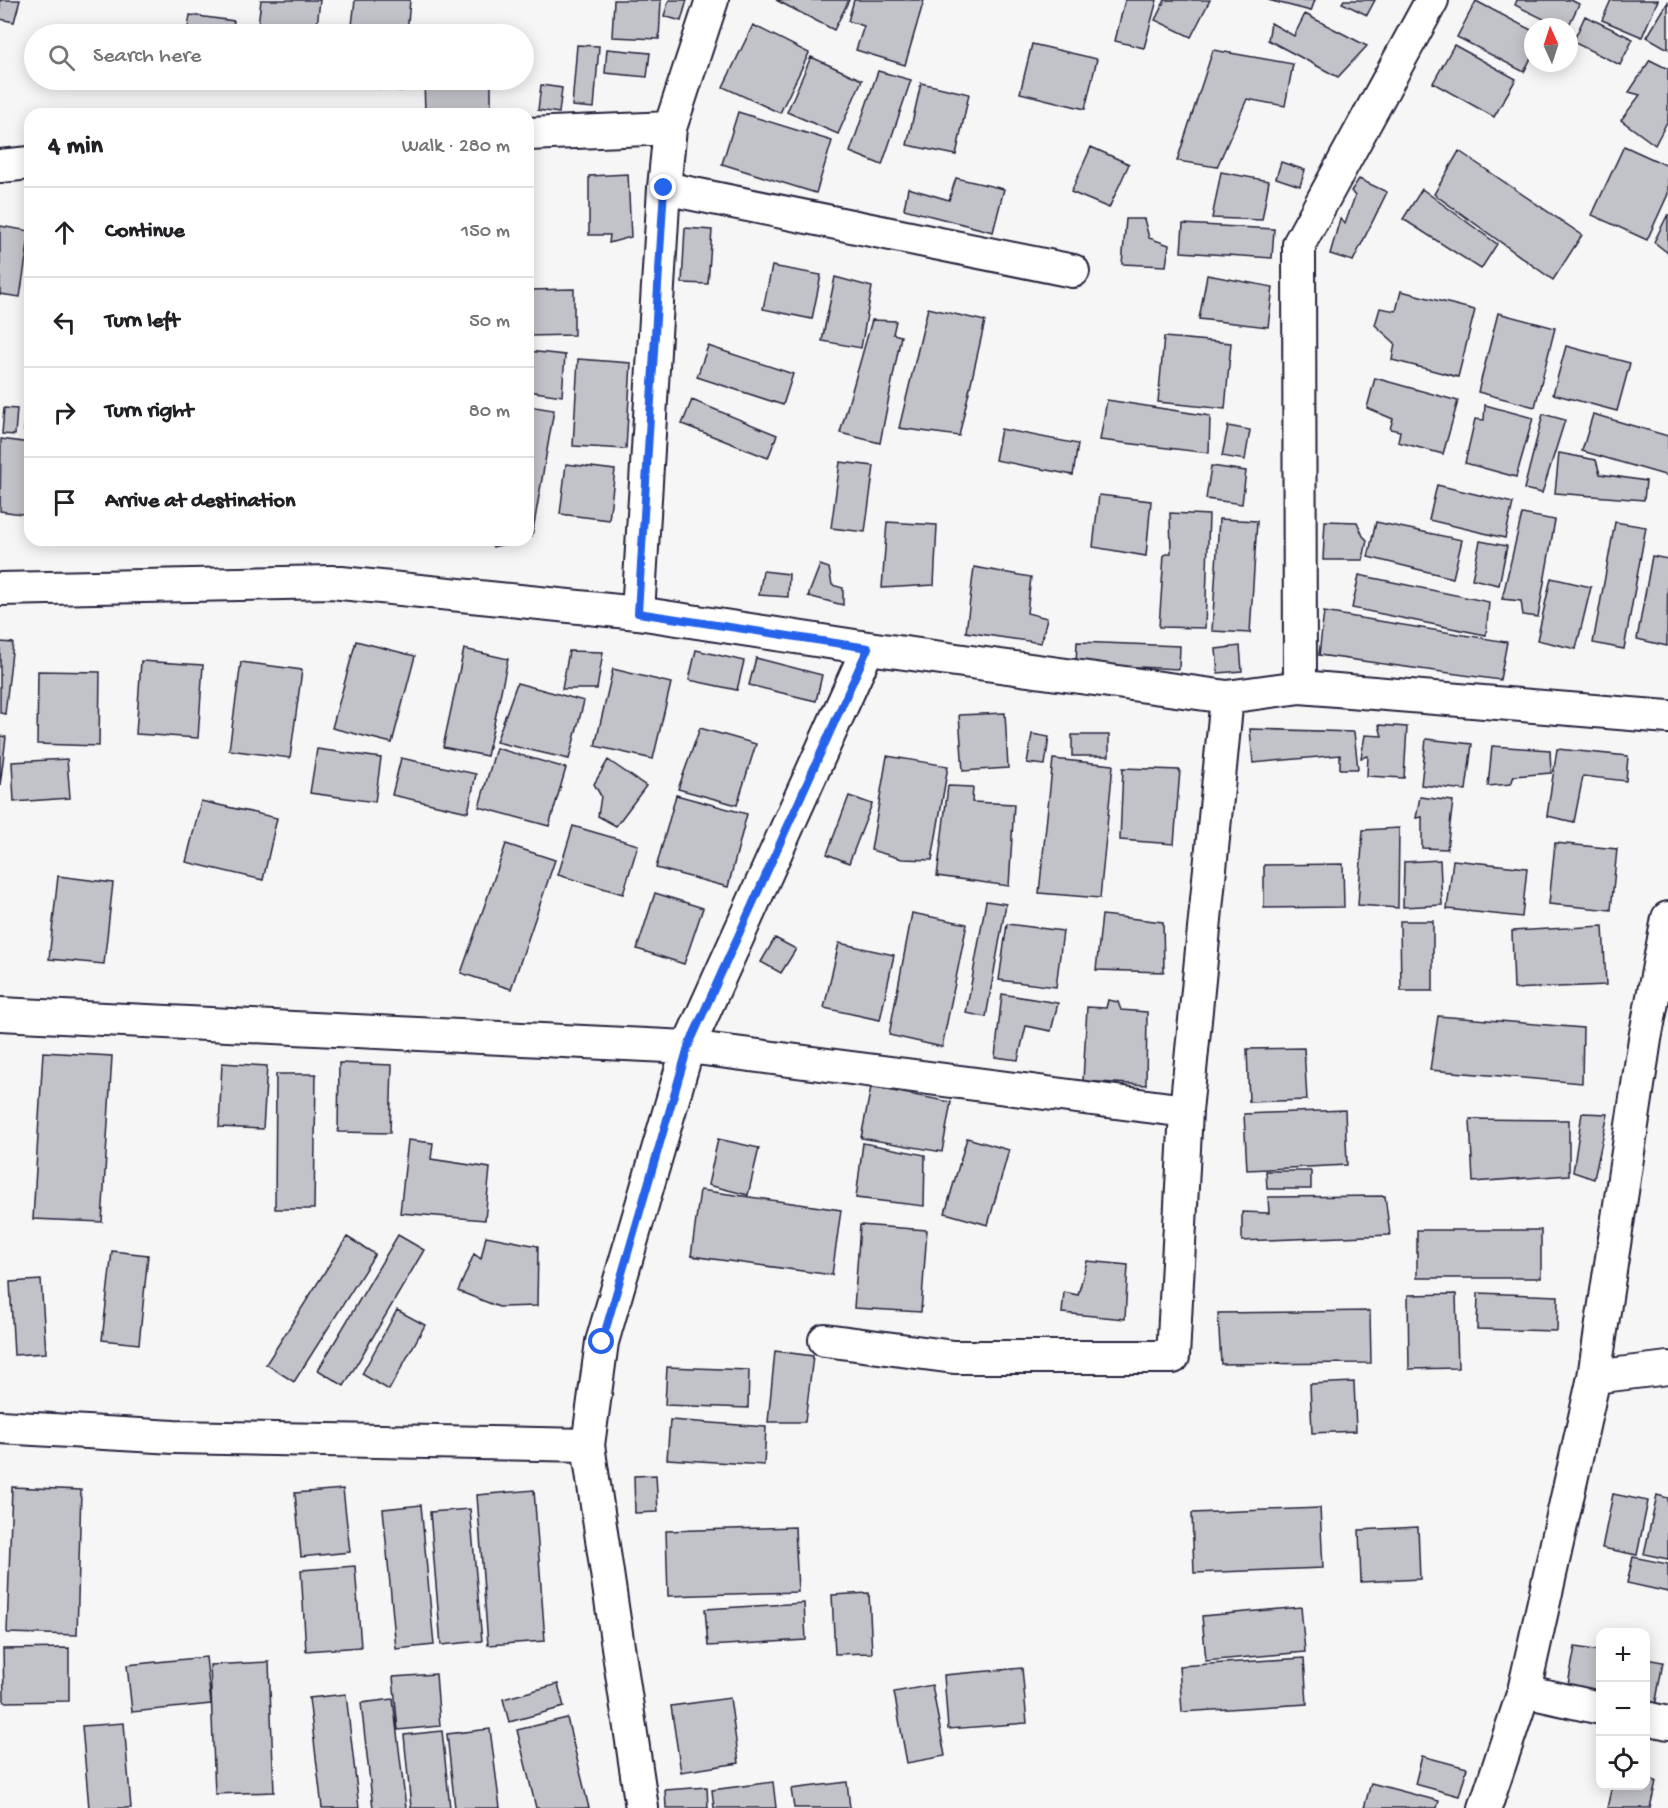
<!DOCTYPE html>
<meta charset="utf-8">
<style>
:root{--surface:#fff;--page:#f6f6f6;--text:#202124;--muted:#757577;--line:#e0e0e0}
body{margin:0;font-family:"Gochi Hand",sans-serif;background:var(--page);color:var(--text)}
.controls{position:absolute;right:18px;bottom:18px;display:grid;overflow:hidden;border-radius:12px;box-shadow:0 3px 15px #0003}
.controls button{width:54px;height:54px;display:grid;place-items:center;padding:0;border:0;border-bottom:2px solid var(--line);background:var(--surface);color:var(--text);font:30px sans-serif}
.compass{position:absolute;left:1524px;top:18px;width:54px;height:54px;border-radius:50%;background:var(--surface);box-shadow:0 3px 15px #0003;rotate:357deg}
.stop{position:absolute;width:18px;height:18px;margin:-14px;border:4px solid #2563eb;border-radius:50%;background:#fff}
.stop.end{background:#2563eb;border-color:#fff;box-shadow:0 2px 6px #0008}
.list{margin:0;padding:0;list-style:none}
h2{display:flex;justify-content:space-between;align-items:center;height:78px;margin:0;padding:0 24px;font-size:26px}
h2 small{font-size:20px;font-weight:400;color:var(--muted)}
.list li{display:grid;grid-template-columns:39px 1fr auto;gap:18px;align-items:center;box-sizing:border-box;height:90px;padding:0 24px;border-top:2px solid var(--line)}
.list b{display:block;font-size:22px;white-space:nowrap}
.list em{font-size:20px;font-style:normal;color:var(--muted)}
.icon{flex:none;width:33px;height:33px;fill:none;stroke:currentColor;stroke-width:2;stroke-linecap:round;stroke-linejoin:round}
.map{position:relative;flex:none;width:1668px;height:1808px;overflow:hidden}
.search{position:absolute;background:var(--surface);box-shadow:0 3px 15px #0003;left:24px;top:24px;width:510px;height:66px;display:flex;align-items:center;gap:15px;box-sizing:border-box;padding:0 21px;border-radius:33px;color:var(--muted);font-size:22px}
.panel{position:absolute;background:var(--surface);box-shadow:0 3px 15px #0003;left:24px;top:108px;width:510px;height:438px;border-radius:18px}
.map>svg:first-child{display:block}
.building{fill:#c2c2c9;stroke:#22223b;stroke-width:1.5}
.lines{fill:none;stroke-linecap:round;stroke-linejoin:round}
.street-casing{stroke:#22223b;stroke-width:36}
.street{stroke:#fff;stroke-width:32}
.route{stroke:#2563eb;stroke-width:8}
</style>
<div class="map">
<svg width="1668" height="1808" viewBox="0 0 1668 1808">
<rect width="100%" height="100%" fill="#f6f6f7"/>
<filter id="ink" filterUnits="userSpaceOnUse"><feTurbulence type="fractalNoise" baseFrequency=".0167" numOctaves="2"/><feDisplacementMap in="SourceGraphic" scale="12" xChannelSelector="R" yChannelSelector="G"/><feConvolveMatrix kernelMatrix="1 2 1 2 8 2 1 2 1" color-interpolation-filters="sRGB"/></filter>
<g filter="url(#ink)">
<path class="building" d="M 0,0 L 20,0 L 14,22 L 0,19 Z
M 261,0 L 320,0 L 316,34 L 257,34 Z
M 355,0 L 410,0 L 407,34 L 351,34 Z
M 614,0 L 661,0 L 659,39 L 612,37 Z
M 669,0 L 687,0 L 681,21 L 664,16 Z
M 776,0 L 849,0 L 834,30 Z
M 854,0 L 924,0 L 905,65 L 856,50 L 864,26 L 848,21 Z
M 1125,0 L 1157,0 L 1144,48 L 1115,41 Z
M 1165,0 L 1210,0 L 1191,37 L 1155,20 Z
M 1268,0 L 1315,0 L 1311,11 Z
M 1344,0 L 1375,0 L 1367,15 L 1342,3 Z
M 1517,0 L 1571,0 L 1579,4 L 1568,27 L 1560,27 L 1515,5 Z
M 1611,0 L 1658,0 L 1642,37 L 1602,20 Z
M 1476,1 L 1533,31 L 1533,54 L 1524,72 L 1457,37 Z
M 1668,2 L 1668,49 L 1647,37 Z
M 1305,14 L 1367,46 L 1338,77 L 1268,40 L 1271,23 L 1294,36 Z
M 190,15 L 234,21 L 232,34 L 187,34 Z
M 1585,16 L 1633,39 L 1620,65 L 1573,42 Z
M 753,25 L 809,53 L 780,113 L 723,87 Z
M 1032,44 L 1097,59 L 1085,109 L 1020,93 Z
M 577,45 L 599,46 L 594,108 L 572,106 Z
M 1454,45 L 1516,79 L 1494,117 L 1433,83 Z
M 607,49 L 650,53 L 647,77 L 605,73 Z
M 1213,50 L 1293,64 L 1285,106 L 1247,99 L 1217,167 L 1177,161 Z
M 811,57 L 862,80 L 838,134 L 787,112 Z
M 1650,60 L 1668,69 L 1668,120 L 1655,145 L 1621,120 L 1640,95 L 1629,92 Z
M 878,71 L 911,80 L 882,165 L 850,152 Z
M 347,80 L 403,80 L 402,91 L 346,85 Z
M 491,81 L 491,109 L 425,111 L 424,82 Z
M 921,83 L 969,94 L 956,155 L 907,145 Z
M 541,85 L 562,88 L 559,113 L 538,110 Z
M 738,112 L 832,141 L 816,193 L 722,164 Z
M 1624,146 L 1668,166 L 1668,194 L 1647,240 L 1592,215 Z
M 1091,147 L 1129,164 L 1109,208 L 1071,192 Z
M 1459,151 L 1582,235 L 1553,280 L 1434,194 Z
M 1281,162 L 1305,170 L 1300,186 L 1276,178 Z
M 1221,172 L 1269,181 L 1262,220 L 1212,218 Z
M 628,174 L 631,237 L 609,243 L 610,235 L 589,235 L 589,176 Z
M 956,178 L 1004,189 L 993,232 L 904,209 L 908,188 L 949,200 Z
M 1359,179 L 1387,192 L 1353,261 L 1330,254 L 1340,219 L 1345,224 L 1355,196 L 1351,191 Z
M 1422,189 L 1497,244 L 1481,269 L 1403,219 Z
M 1668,214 L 1668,253 L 1654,242 Z
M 1126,219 L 1144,219 L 1149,238 L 1169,245 L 1166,266 L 1122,264 Z
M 1183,224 L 1274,229 L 1272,258 L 1181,252 Z
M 0,226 L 30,231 L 20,297 L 0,294 Z
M 685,228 L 712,230 L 708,284 L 682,283 Z
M 772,266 L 821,275 L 812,319 L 763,309 Z
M 1207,275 L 1273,287 L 1268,327 L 1199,319 Z
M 835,277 L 872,287 L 861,348 L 822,341 Z
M 574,289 L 574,335 L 528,336 L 528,290 Z
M 1401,291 L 1475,310 L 1458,377 L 1392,360 L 1395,343 L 1375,325 L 1380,308 L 1396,311 Z
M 928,308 L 985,321 L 959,436 L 899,428 Z
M 1498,313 L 1555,328 L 1535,407 L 1478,392 Z
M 872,320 L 896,321 L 893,334 L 901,336 L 880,443 L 840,433 Z
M 1164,337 L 1231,343 L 1225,409 L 1158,402 Z
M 708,346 L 793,374 L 783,405 L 697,377 Z
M 1566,346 L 1630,363 L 1617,411 L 1553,394 Z
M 528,351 L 565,355 L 562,396 L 528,391 Z
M 578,359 L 631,363 L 626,449 L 573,446 Z
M 1375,378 L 1458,401 L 1443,454 L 1398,442 L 1400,431 L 1390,429 L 1393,419 L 1367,408 Z
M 27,396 L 30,396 L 30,432 L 24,431 Z
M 692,400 L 777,435 L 768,458 L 682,424 Z
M 1107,400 L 1210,416 L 1209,453 L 1100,440 Z
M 1485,405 L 1533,418 L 1516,477 L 1465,463 L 1475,419 L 1484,420 Z
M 528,406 L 554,410 L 532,536 L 528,535 Z
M 4,408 L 17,409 L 15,435 L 2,434 Z
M 1543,414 L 1565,420 L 1542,493 L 1524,489 Z
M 1593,414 L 1668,436 L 1668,476 L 1582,451 Z
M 1228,426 L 1250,430 L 1245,460 L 1222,456 Z
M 1001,429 L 1078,444 L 1073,475 L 995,460 Z
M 1,439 L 30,443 L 29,515 L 0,511 Z
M 1559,453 L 1596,460 L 1600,474 L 1646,481 L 1644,500 L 1555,493 Z
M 840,462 L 874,466 L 865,532 L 831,528 Z
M 566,464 L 615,470 L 609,520 L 560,514 Z
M 1211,466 L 1246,471 L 1242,504 L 1206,499 Z
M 1437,485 L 1513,503 L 1505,538 L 1429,520 Z
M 1099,495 L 1151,501 L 1146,556 L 1093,547 Z
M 1170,513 L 1209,515 L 1205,628 L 1159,627 L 1164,555 L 1171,553 Z
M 1522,514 L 1555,520 L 1538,617 L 1523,615 L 1521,601 L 1502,599 Z
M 1219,519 L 1257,521 L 1250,633 L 1212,631 Z
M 1325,521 L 1357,522 L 1363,536 L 1367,540 L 1363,560 L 1323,560 Z
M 887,522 L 937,525 L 934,585 L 882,588 Z
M 1376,522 L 1462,540 L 1453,578 L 1368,557 Z
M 1615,522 L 1646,527 L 1624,649 L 1593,643 Z
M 489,540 L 514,540 L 514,542 L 493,547 Z
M 1480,541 L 1507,546 L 1499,585 L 1472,579 Z
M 1652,556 L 1668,559 L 1667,646 L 1637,639 Z
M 820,565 L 829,568 L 832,585 L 843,588 L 843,605 L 808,596 Z
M 974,567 L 1031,577 L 1027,613 L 1047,618 L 1041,643 L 966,632 Z
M 763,571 L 789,574 L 788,597 L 759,595 Z
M 1359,575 L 1489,602 L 1486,635 L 1352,608 Z
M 1551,578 L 1591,587 L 1576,649 L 1537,640 Z
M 1324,612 L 1507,642 L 1500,680 L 1319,655 Z
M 356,641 L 415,656 L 392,743 L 332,728 Z
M 0,642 L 13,643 L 5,714 L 0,713 Z
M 1077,642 L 1180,646 L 1179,669 L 1076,664 Z
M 1240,646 L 1242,671 L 1218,673 L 1216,649 Z
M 464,649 L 508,659 L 487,756 L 443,747 Z
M 696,650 L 744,661 L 737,690 L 689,680 Z
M 569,651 L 603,652 L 597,689 L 562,689 Z
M 756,658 L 822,675 L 816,701 L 749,685 Z
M 141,661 L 203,665 L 198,738 L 136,734 Z
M 241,662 L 302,670 L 290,758 L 229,750 Z
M 613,669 L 671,683 L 653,759 L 595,746 Z
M 38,671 L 100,672 L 99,746 L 37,744 Z
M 517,683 L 584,701 L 569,759 L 496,742 Z
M 1005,713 L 1008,768 L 963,771 L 959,715 Z
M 1379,725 L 1407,727 L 1404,778 L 1367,776 L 1368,756 L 1361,758 L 1365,735 L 1382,736 Z
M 700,728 L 756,744 L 737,805 L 678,789 Z
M 1250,729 L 1354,732 L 1358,769 L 1340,769 L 1340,755 L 1253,763 Z
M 1032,734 L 1049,737 L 1045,765 L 1027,763 Z
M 1072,735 L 1109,735 L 1109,756 L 1072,756 Z
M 0,736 L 6,737 L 0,786 Z
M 1426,739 L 1472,744 L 1466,790 L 1421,785 Z
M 1492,746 L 1550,750 L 1551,773 L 1514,776 L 1511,784 L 1488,786 Z
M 496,748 L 566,768 L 549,826 L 479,807 Z
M 317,749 L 381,758 L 375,802 L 310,793 Z
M 1557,749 L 1628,756 L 1626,781 L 1583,776 L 1574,822 L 1547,816 Z
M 887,756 L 948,766 L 932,860 L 902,859 L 871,850 Z
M 401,758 L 476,774 L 468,812 L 392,795 Z
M 67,759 L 70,798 L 14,802 L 12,762 Z
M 1053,759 L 1113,765 L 1100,898 L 1039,893 Z
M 608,760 L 646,786 L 616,826 L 598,816 L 601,796 L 594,784 Z
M 1123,768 L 1180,770 L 1174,844 L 1120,840 Z
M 948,786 L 973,787 L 972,802 L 1014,804 L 1009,886 L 937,876 Z
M 676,795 L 747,814 L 728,887 L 656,868 Z
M 849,796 L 872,804 L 849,863 L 827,854 Z
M 1420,797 L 1453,801 L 1447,849 L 1422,848 L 1422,817 L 1416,818 Z
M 201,801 L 277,818 L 263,880 L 186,862 Z
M 573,826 L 638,845 L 623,894 L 558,875 Z
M 1399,828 L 1398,908 L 1358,905 L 1363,830 Z
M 1555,843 L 1617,849 L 1611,910 L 1549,904 Z
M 506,844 L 555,860 L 511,989 L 461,973 Z
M 1440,860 L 1442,905 L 1403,907 L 1404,862 Z
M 1453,860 L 1527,868 L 1522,917 L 1447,909 Z
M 1343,864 L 1344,907 L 1264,908 L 1264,865 Z
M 58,876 L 113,883 L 104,964 L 49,959 Z
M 655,893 L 703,908 L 684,964 L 637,949 Z
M 986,901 L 1006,904 L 986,1017 L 966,1013 Z
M 912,913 L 967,924 L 942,1047 L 889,1035 Z
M 1102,915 L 1163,922 L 1164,972 L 1096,970 Z
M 1400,921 L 1433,921 L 1433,991 L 1401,991 Z
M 1007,924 L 1063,931 L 1056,987 L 999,980 Z
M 1603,926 L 1606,985 L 1514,989 L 1512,931 Z
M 775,938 L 796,949 L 781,973 L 761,962 Z
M 839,943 L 894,955 L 880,1020 L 824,1008 Z
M 1002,994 L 1058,1003 L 1051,1031 L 1026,1026 L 1018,1060 L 995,1057 Z
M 1108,1000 L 1118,1002 L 1121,1010 L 1147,1012 L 1146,1085 L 1083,1081 L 1087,1007 L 1106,1008 Z
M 1438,1016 L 1583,1028 L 1582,1083 L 1430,1070 Z
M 1304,1048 L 1307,1100 L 1249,1102 L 1247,1049 Z
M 43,1052 L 112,1056 L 102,1222 L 33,1219 Z
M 222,1063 L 267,1066 L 263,1129 L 219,1127 Z
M 339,1063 L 392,1065 L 390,1133 L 338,1132 Z
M 276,1074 L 316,1074 L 314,1209 L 275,1209 Z
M 871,1087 L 951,1102 L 942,1152 L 861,1138 Z
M 1345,1110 L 1347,1165 L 1247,1170 L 1244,1114 Z
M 1582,1113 L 1608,1114 L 1594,1179 L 1573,1172 Z
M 1470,1119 L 1569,1120 L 1569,1175 L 1473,1182 Z
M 967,1138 L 1009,1150 L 988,1225 L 945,1213 Z
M 718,1139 L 759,1148 L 748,1195 L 708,1185 Z
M 408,1140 L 433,1143 L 431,1159 L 490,1168 L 485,1220 L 400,1213 Z
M 863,1143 L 925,1155 L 924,1206 L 856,1198 Z
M 1266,1171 L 1311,1171 L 1311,1189 L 1267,1189 Z
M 700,1190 L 841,1210 L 832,1275 L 691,1256 Z
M 1385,1196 L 1390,1235 L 1242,1241 L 1242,1212 L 1269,1213 L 1268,1197 Z
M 860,1225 L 927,1230 L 921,1312 L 854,1308 Z
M 1417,1230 L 1541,1230 L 1541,1278 L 1417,1278 Z
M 398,1235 L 424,1250 L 344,1386 L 318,1370 Z
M 486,1236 L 538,1246 L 537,1306 L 499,1307 L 458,1291 L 474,1254 L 481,1259 Z
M 347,1237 L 375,1254 L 294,1382 L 266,1364 Z
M 112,1251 L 148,1255 L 139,1344 L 102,1340 Z
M 1087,1261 L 1128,1265 L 1125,1319 L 1062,1313 L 1064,1292 L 1078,1295 Z
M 41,1280 L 46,1353 L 14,1355 L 10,1282 Z
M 1478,1293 L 1558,1296 L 1557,1331 L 1477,1329 Z
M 1456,1294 L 1458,1368 L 1409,1369 L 1408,1295 Z
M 397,1310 L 425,1325 L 389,1390 L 362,1374 Z
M 1370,1311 L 1371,1363 L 1221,1364 L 1218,1313 Z
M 775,1351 L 813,1356 L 805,1422 L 768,1422 Z
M 667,1367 L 749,1370 L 748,1408 L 665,1405 Z
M 1354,1382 L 1356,1431 L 1312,1433 L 1310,1384 Z
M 670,1420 L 766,1427 L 764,1465 L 667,1459 Z
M 656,1475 L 658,1512 L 635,1513 L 634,1476 Z
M 12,1487 L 81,1490 L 77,1635 L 7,1633 Z
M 343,1489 L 350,1552 L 301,1557 L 295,1493 Z
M 534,1490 L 545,1641 L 488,1645 L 477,1495 Z
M 1613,1494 L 1648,1501 L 1637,1555 L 1602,1548 Z
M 1657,1495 L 1668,1498 L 1668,1559 L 1644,1554 Z
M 421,1505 L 434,1645 L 396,1649 L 383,1509 Z
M 1320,1508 L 1323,1568 L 1194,1573 L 1192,1513 Z
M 470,1509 L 482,1641 L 441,1645 L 430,1512 Z
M 795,1527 L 798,1592 L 668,1596 L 666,1531 Z
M 1418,1527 L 1420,1579 L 1361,1582 L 1359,1530 Z
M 1633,1557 L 1668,1564 L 1668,1592 L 1627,1583 Z
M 355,1566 L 361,1647 L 306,1651 L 301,1570 Z
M 869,1593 L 872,1653 L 835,1654 L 832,1595 Z
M 804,1603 L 806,1640 L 708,1646 L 705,1609 Z
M 1301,1607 L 1305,1652 L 1206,1661 L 1202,1616 Z
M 1575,1647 L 1600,1651 L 1600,1696 L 1567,1690 Z
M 69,1648 L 69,1701 L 4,1702 L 3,1649 Z
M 206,1657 L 211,1704 L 132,1712 L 127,1665 Z
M 1304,1658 L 1307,1704 L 1182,1712 L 1179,1666 Z
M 1646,1659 L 1663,1662 L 1655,1706 L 1646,1704 Z
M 269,1662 L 274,1792 L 215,1794 L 210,1665 Z
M 1022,1668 L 1027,1723 L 948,1729 L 944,1675 Z
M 436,1674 L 440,1726 L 398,1730 L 393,1677 Z
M 558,1684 L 564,1707 L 509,1722 L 503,1699 Z
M 932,1685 L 945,1756 L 907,1763 L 894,1692 Z
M 346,1694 L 359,1808 L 322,1808 L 309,1698 Z
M 730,1698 L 739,1763 L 681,1772 L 671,1706 Z
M 393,1699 L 406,1808 L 373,1808 L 361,1703 Z
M 567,1718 L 589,1808 L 536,1808 L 517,1730 Z
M 124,1723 L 131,1808 L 89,1808 L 82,1726 Z
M 490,1729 L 500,1808 L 455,1808 L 447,1734 Z
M 442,1731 L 450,1808 L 411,1808 L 404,1735 Z
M 1422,1756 L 1467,1768 L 1459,1796 L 1415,1784 Z
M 1646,1778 L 1656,1781 L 1650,1808 L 1607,1808 L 1612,1786 L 1646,1786 Z
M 773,1782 L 776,1808 L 714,1808 L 712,1790 Z
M 847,1782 L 850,1808 L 794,1808 L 791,1789 Z
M 1371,1783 L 1439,1801 L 1437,1808 L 1364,1808 Z
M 707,1787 L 708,1808 L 666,1808 L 665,1790 Z"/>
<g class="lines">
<g class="street-casing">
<path id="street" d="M 528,134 L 670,128
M 0,166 L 30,163
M 664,188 L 1073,271
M 0,589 L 331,582 L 638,613 L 868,648 L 1227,697 L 1300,687 L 1668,717
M 638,613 L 664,188 L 670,128 L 712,0
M 1300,687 L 1299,244 L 1432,0
M 0,1014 L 688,1047 L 1186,1111
M 825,1340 L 954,1357 L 1173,1357 L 1186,1111 L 1227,697
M 1594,1377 L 1668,1368
M 0,1427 L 174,1437 L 588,1445
M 1524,1691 L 1600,1708
M 1646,1718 L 1668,1723
M 642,1808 L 588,1445 L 602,1342 L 688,1047 L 868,648
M 1485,1808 L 1524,1691 L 1594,1377 L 1645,1039 L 1668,918"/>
</g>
<use href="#street" class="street"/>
</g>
</g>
<g class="lines" filter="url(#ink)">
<path class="route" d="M 602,1342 L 688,1047 L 868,648 L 638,613 L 664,188"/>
</g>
</svg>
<div class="controls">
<button>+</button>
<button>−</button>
<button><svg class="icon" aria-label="locate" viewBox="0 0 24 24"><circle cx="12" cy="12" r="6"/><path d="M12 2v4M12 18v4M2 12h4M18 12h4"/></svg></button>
</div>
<svg class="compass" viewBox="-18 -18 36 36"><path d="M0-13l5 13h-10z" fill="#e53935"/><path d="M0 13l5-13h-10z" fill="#757577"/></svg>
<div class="stop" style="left:602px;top:1342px"></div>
<div class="stop end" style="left:664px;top:188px"></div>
<div class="search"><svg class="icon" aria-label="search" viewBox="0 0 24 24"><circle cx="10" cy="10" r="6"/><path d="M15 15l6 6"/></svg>Search here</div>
<section class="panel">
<h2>4 min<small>Walk · 280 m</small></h2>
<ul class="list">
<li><svg class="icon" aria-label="ahead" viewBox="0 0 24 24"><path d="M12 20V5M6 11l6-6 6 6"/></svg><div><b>Continue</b></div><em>150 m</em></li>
<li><svg class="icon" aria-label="left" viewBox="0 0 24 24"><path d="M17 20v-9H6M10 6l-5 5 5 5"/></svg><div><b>Turn left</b></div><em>50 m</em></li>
<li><svg class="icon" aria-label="right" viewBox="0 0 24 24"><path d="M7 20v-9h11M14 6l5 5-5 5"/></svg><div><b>Turn right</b></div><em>80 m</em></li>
<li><svg class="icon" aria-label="arrive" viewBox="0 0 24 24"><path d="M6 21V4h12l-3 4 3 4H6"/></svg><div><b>Arrive at destination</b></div></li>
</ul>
</section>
</div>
